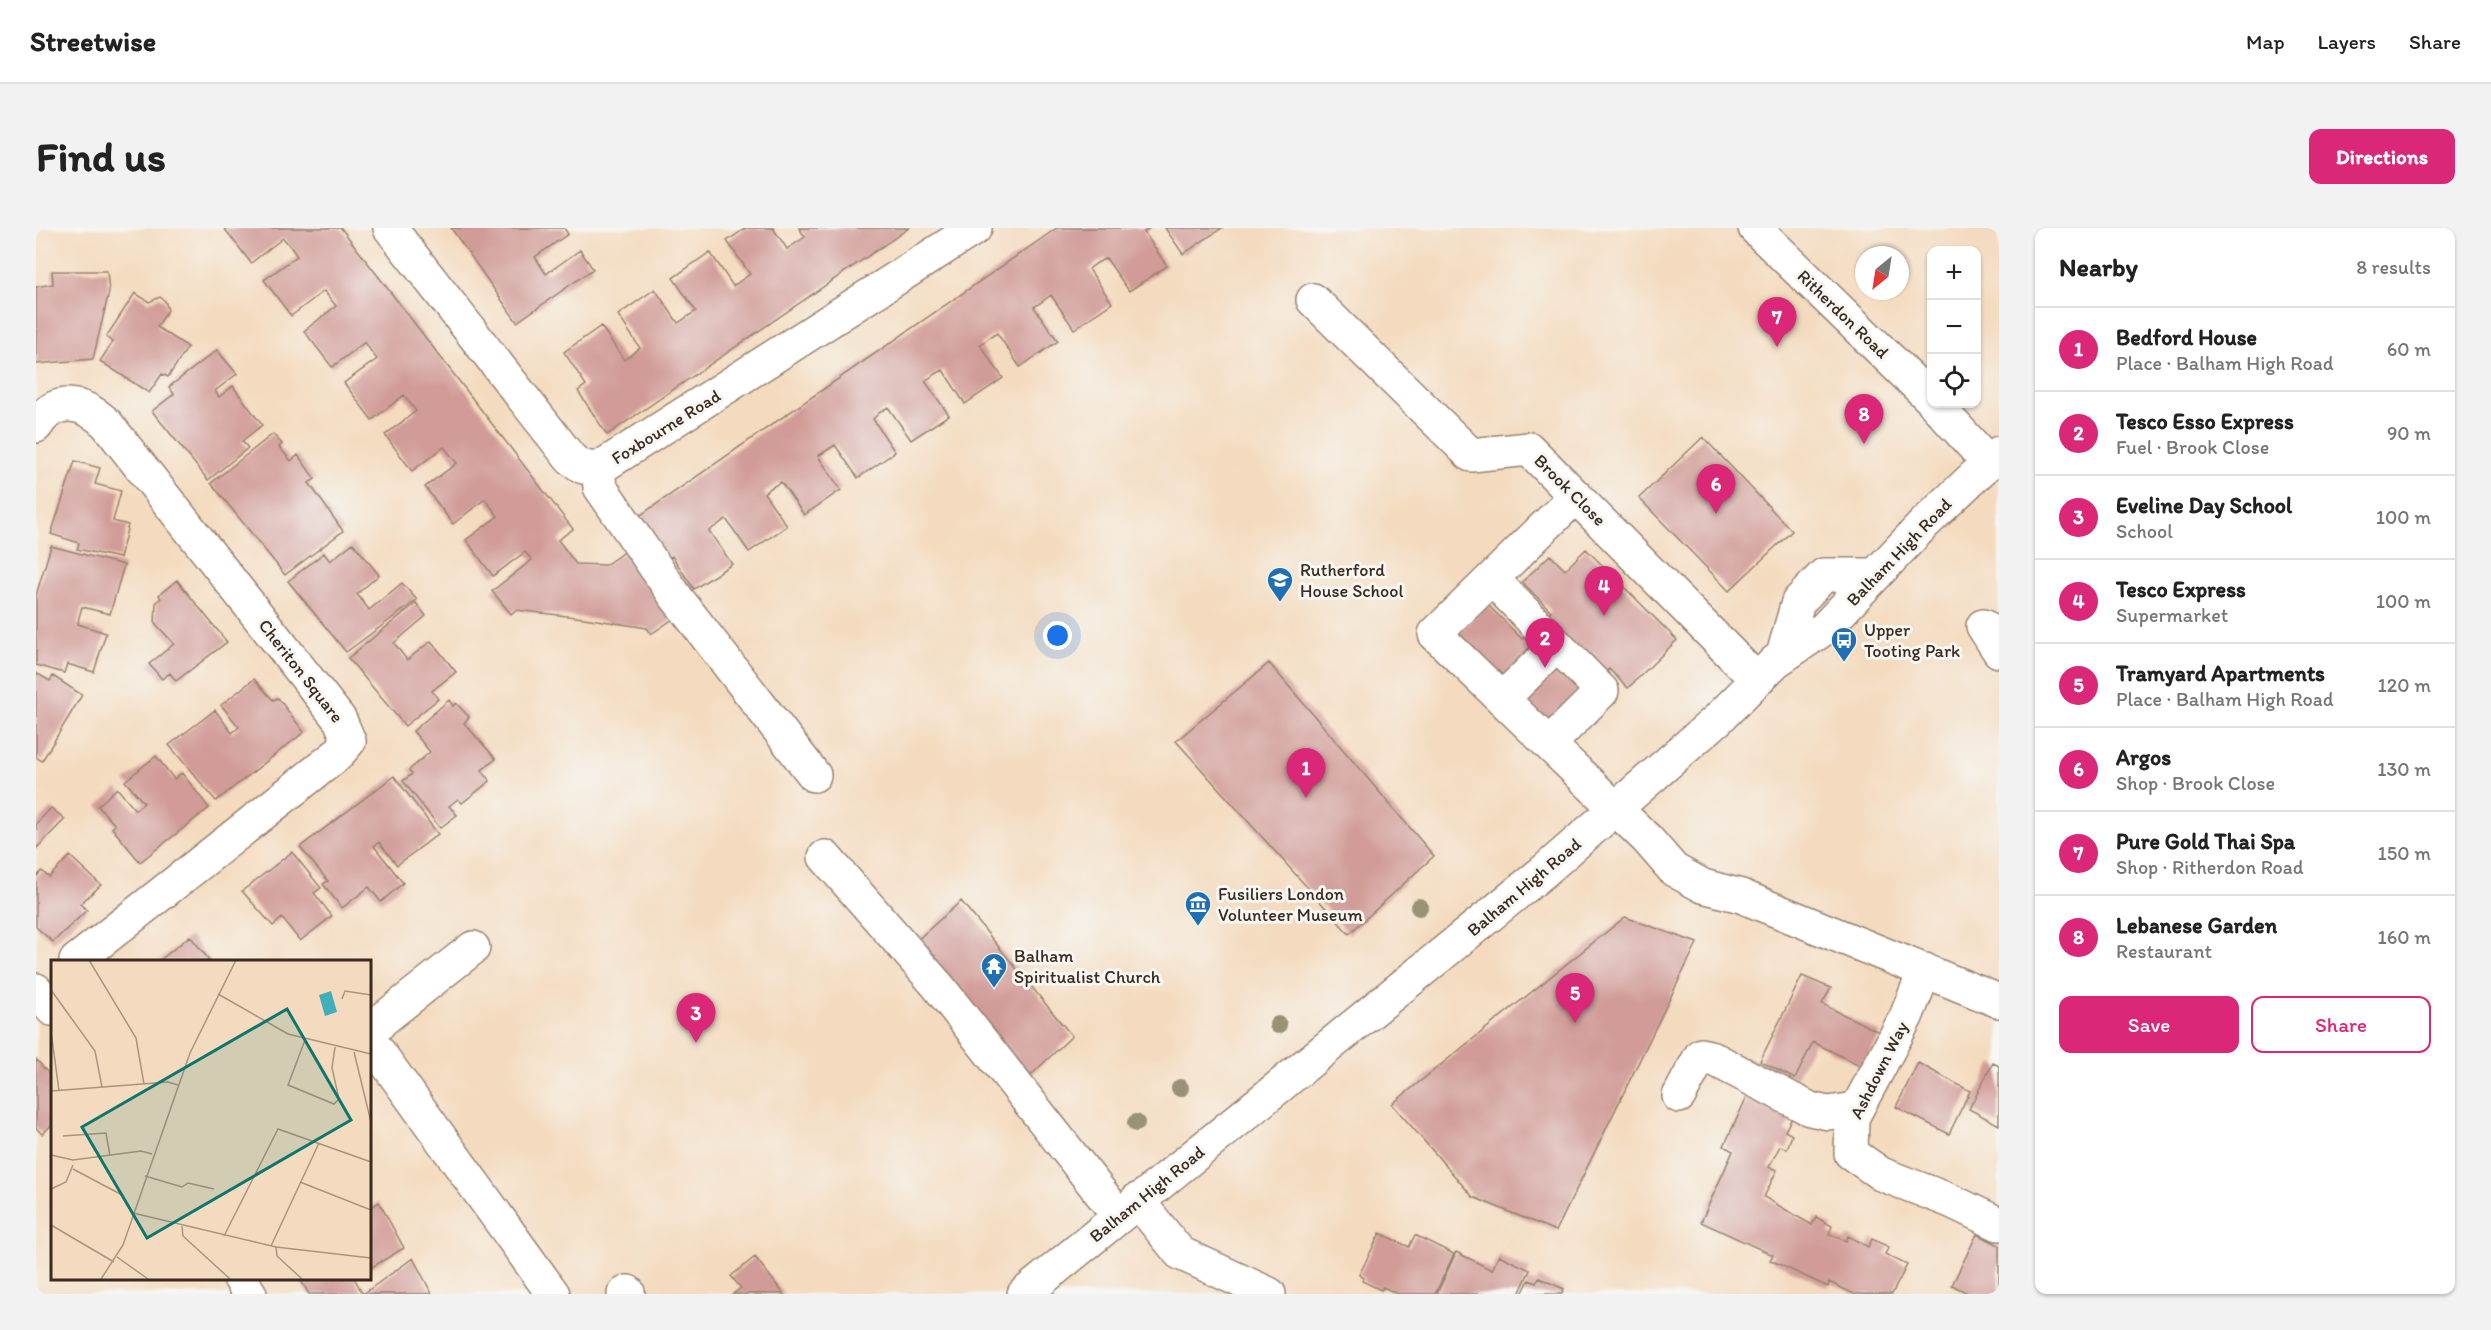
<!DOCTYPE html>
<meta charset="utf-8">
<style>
:root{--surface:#fff;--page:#f2f2f2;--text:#222;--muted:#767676;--line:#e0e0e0;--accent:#db2777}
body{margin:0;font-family:Itim,sans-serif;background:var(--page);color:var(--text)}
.controls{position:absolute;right:18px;top:18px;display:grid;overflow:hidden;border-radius:12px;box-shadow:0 2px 4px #0004}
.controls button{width:54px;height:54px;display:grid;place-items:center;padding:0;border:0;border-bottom:2px solid var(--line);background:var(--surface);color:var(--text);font:30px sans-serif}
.compass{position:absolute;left:1819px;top:18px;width:54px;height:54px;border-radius:50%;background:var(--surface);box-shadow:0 2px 4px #0004;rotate:210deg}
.you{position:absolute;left:1022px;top:408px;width:21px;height:21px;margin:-15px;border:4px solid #fff;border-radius:50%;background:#1a73e8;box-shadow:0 0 0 9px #1a73e833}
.badge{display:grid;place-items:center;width:39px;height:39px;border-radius:50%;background:var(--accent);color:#fff;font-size:20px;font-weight:700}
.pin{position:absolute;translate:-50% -50px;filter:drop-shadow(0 2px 3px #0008)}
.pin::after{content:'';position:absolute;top:32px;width:21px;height:18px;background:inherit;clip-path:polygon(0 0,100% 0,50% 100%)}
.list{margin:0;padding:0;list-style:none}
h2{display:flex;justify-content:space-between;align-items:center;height:78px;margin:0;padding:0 24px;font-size:26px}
h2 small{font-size:20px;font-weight:400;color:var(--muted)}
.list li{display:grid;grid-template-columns:39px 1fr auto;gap:18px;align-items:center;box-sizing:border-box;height:84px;padding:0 24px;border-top:2px solid var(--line)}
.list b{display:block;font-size:22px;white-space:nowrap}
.list p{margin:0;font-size:20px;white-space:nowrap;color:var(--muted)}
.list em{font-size:20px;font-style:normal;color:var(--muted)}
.actions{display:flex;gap:12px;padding:18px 24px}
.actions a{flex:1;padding:14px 0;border:2px solid var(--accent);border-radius:12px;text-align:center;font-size:21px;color:var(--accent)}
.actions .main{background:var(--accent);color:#fff}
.icon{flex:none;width:33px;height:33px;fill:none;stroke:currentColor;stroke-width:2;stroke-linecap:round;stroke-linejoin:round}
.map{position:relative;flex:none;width:1963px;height:1066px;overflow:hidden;border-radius:12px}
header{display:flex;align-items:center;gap:36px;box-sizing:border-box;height:84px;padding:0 30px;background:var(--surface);border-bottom:2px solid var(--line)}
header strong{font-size:28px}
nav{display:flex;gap:33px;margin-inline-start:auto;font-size:21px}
.intro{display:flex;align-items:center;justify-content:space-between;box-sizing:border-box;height:144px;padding:0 36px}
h1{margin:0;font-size:42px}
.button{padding:15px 27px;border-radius:12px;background:var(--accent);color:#fff;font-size:21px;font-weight:700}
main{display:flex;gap:36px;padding:0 36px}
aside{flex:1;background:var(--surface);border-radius:12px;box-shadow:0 2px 4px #0004}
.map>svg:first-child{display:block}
.building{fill:#d19c98}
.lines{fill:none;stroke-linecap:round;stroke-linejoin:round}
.minor-casing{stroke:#98826e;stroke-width:36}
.highway-casing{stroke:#98826e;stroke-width:36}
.minor{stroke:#fff;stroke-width:33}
.highway{stroke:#fff;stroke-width:33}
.tree{fill:#9a9276}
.labels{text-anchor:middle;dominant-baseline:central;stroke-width:6;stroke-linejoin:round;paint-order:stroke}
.street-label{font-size:18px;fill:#3b2a1e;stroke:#f6f6f2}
.poi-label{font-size:18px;fill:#3b2a1e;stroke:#f6f6f2;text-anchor:start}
.inset-road{fill:none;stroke:#aa947f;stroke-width:1.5}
.view{fill:#0f766e;fill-opacity:0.15;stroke:#0f766e;stroke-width:3}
.inset-edge{fill:none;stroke:#3b2a1e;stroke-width:3}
</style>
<header>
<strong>Streetwise</strong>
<nav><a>Map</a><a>Layers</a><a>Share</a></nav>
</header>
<div class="intro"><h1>Find us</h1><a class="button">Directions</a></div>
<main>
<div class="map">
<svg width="1963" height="1066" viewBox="0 0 1963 1066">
<rect width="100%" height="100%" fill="#f6f6f2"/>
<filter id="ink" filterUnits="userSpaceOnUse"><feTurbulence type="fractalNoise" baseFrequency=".0167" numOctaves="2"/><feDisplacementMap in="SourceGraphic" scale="12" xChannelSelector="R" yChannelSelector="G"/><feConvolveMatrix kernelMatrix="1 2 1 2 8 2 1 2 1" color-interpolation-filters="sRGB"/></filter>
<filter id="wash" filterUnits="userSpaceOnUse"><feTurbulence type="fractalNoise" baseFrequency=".008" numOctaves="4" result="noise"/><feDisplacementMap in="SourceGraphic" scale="24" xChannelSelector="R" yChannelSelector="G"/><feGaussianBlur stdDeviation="1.35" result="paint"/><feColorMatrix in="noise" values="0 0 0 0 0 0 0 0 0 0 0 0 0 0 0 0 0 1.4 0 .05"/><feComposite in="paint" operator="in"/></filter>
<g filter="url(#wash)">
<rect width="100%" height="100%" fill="#f4dbbf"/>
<g id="blocks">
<path class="building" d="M 188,0 L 305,0 L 537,301 L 522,312 L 540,336 L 569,337 L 594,320 L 640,389 L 615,406 L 611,400 L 548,390 L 480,382 L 475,386 L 456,363 L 496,332 L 489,324 L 457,348 L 430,312 L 462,288 L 449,271 L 417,296 L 389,259 L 421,235 L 408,219 L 376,243 L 349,207 L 380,183 L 368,167 L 336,192 L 308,155 L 341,131 L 334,122 L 329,114 L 296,139 L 268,103 L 300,78 L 288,63 L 255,88 L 228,52 L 261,28 L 254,18 L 247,10 L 215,35 Z
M 415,0 L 528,0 L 532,6 L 499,29 L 510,46 L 544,22 L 557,41 L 481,94 Z
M 710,0 L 737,0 L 751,21 L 769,9 L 763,0 L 873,0 L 571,207 L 542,163 L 550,157 L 528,124 L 565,98 L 588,132 L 604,120 L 582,87 L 619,61 L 642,95 L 660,83 L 637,50 L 674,24 L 697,58 L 714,46 L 691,13 Z
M 1021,0 L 1114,0 L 1108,4 L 1131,38 L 1093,63 L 1070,30 L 1061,35 L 1053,41 L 1076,75 L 1038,101 L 1015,67 L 1007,73 L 998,79 L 1022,113 L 984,139 L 961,105 L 953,110 L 944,117 L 967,150 L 929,176 L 907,142 L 898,147 L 889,153 L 913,187 L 875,212 L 852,179 L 844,184 L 837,191 L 859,224 L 822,250 L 799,217 L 782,228 L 805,262 L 768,287 L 745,254 L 736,259 L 728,265 L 751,298 L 713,324 L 690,291 L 673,303 L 696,336 L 658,361 L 636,328 L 628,333 L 599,291 Z
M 1129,0 L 1186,0 L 1147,26 Z
M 16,43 L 71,43 L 73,64 L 57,131 L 0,136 L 0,59 L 17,56 Z
M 99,65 L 113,74 L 124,69 L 129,73 L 132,82 L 121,99 L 152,119 L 132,149 L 126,146 L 113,165 L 64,133 L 77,114 L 70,109 Z
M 181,122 L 201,146 L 179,163 L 183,169 L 197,158 L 226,197 L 206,213 L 212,220 L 172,252 L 116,183 L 138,166 L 133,159 Z
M 237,206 L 246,216 L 243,219 L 255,233 L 262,227 L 279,251 L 273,255 L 307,303 L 249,347 L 175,255 Z
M 1667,209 L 1756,303 L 1693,363 L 1603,270 Z
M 39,233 L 64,240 L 59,256 L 85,263 L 77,293 L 92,297 L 84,330 L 41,321 L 43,315 L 15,306 Z
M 317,315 L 343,347 L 321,366 L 333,382 L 366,355 L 381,372 L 310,424 L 252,353 L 288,325 L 294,333 Z
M 15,318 L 88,337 L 74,386 L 46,379 L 43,389 L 42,396 L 70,405 L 58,444 L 31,436 L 28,445 L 0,437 L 0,367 Z
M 1550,321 L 1641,412 L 1592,460 L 1573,441 L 1512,500 L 1417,410 L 1451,376 L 1486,411 L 1515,383 L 1486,354 L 1514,327 L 1529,342 Z
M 141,352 L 191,414 L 140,453 L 134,445 L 126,451 L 113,436 L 138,416 L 119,395 L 120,375 L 125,370 L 123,367 Z
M 380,375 L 390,388 L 358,415 L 371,432 L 395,413 L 420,444 L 396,463 L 402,471 L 369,498 L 312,430 Z
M 1233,435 L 1398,628 L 1313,706 L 1140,513 Z
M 0,445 L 14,453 L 17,448 L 46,467 L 6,533 L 0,529 Z
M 218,451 L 237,472 L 242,470 L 268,504 L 180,573 L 133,517 L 179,482 L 196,505 L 203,499 L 185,477 Z
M 413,472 L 417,478 L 420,475 L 433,489 L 428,495 L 460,531 L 446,542 L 454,553 L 426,575 L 422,571 L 413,578 L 421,587 L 404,600 L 367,553 L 376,546 L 373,542 L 394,524 L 377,503 Z
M 120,528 L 138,551 L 146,545 L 173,580 L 104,634 L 76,600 L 79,597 L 62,578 L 81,560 L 99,582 L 108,575 L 89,553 Z
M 358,548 L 402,606 L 361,637 L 343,614 L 338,618 L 367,655 L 345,674 L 333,659 L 306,680 L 287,656 L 292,653 L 264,619 Z
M 15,580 L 29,591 L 0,621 L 0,596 Z
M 256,624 L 285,660 L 278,665 L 296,688 L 264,713 L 246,690 L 237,698 L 206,663 Z
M 34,628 L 65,657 L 44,676 L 51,682 L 17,714 L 0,699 L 0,649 L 6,643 L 13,649 Z
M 925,673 L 1036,808 L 992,850 L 880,713 Z
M 1589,689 L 1661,715 L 1520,1003 L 1437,969 L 1356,876 Z
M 154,708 L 174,733 L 123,733 Z
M 1766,748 L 1795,760 L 1786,776 L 1845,805 L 1827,839 L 1777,814 L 1759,851 L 1724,833 Z
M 0,831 L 16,850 L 16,897 L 6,906 L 0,900 Z
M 1882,835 L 1934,863 L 1913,906 L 1860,879 Z
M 1957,835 L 1963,838 L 1963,897 L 1933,881 Z
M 1714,862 L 1759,884 L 1749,903 L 1756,907 L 1751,921 L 1744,918 L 1733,939 L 1741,942 L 1728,969 L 1776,997 L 1780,989 L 1796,998 L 1793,1006 L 1810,1013 L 1812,1008 L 1832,1019 L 1836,1011 L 1853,1019 L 1849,1026 L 1871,1037 L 1856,1066 L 1818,1066 L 1793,1054 L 1792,1059 L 1734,1032 L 1737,1027 L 1665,994 L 1697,923 L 1688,918 Z
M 343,974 L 368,1020 L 333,1041 L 333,981 Z
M 1344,1005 L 1373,1019 L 1379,1007 L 1418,1026 L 1399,1066 L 1362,1066 L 1347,1059 L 1345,1062 L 1326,1053 L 1328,1050 L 1323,1047 Z
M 1941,1006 L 1963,1017 L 1963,1066 L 1933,1066 L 1916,1057 Z
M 1420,1024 L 1456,1042 L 1463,1027 L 1494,1042 L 1483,1066 L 1401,1066 Z
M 719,1029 L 748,1066 L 697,1066 L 705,1060 L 695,1048 Z
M 377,1030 L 396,1066 L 273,1066 L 263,1050 L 318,1050 L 327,1066 Z
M 1503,1050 L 1528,1061 L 1526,1066 L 1486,1066 L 1493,1052 L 1500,1055 Z"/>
</g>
</g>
<g filter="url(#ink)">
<use href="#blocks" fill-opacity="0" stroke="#98826e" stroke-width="1.5"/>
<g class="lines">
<g class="minor-casing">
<path id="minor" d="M 354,0 L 535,231 L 547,239 L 562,241 L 939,0
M 1719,0 L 1896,172
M 1277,72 L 1435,227 L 1493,221 L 1721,452
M 1899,176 L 1953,235
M 0,198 C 19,167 48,174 71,196 L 304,492 L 313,513 L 301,527 L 40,733
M 562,241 L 564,259 L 640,369 L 778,547
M 1540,268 L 1399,406 L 1611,611 L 1638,642 L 1667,658 L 1705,668 L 1963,773
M 1456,351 L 1566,463 L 1513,516
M 1947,398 L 1963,423
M 1466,471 L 1521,417
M 789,629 L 902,758 L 1083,988
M 437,720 L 346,792 L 336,804 L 336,815 L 517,1066
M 1889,742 L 1870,789 L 1816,890 L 1815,925 L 1845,946 L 1915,973 L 1963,996
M 0,762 L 16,781
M 1643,868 L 1665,827 L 1674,829 L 1774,881 L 1792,885 L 1820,881
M 1101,972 L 1144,1025 L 1233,1066
M 204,1050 L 214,1066
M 588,1066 L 592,1064"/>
</g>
<g class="highway-casing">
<path id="highway" d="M 1747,427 L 1762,374 L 1788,347 L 1838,347
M 988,1066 L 1507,644 L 1681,492 L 1740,433 L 1789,400 L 1888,296 L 1963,225"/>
</g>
<use href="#minor" class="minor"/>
<use href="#highway" class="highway"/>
</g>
<g class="tree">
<circle cx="1383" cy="679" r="9"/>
<circle cx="1242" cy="797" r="9"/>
<circle cx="1144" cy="860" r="9"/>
<circle cx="1100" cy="895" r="9"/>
</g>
</g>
<defs>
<g id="school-pin" transform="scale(1.35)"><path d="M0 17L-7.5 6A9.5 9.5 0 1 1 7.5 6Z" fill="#1f6fb2" stroke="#f6f6f2"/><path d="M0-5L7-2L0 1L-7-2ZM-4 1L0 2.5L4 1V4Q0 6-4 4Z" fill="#fff"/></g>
<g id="bus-pin" transform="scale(1.35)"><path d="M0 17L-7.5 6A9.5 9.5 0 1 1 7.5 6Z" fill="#1f6fb2" stroke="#f6f6f2"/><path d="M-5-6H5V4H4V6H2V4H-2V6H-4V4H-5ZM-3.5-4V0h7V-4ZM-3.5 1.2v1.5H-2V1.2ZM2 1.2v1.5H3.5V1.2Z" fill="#fff"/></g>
<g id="museum-pin" transform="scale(1.35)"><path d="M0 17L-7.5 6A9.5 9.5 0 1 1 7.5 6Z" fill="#1f6fb2" stroke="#f6f6f2"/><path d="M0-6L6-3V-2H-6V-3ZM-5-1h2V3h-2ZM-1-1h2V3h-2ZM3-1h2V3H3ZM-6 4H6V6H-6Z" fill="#fff"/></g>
<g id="temple-pin" transform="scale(1.35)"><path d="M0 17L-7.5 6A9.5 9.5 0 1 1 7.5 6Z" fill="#1f6fb2" stroke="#f6f6f2"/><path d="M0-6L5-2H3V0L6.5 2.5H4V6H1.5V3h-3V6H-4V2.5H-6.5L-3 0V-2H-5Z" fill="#fff"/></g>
</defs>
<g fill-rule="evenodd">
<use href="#school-pin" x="1244" y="352"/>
<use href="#bus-pin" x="1808" y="412"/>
<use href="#museum-pin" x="1162" y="676"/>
<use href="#temple-pin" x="958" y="738"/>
</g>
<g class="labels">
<g class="street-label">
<text transform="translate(1807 86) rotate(44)">Ritherdon Road</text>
<text transform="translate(630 199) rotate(-32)">Foxbourne Road</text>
<text transform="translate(1534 262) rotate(45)">Brook Close</text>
<text transform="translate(1863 324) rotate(-46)">Balham High Road</text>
<text transform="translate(265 443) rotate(52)">Cheriton Square</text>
<text transform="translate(1488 659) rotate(-40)">Balham High Road</text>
<text transform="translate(1843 842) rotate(-63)">Ashdown Way</text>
<text transform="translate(1111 966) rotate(-39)">Balham High Road</text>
</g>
<g class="poi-label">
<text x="1264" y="342">Rutherford<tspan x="1264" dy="21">House School</tspan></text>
<text x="1828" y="402">Upper<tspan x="1828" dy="21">Tooting Park</tspan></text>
<text x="1182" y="666">Fusiliers London<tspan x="1182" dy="21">Volunteer Museum</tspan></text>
<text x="978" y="728">Balham<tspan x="978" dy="21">Spiritualist Church</tspan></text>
</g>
</g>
<g transform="translate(15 732)">
<rect width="320" height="320" fill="#f4dbbf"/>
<path d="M 280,31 L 286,52 L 274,56 L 268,35 Z" fill="#3fafb9"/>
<path class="inset-road" d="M 38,0 L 85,78 L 93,124M 269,0 L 288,0M 0,30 L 44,91 L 51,127M 167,34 L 237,74 L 320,94M 291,39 L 294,31 L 320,35M 0,71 L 8,131M 254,80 L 237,125 L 283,144 L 288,139 L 281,108 L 284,87M 303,92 L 320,162M 0,131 L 117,122 L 127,125M 12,176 L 55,173 L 59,196M 0,195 L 22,200 L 90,191 L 101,194M 22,209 L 73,236M 94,216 L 131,227 L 137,223 L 163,229M 249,222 L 320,250M 0,229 L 15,222 L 22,205M 82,253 L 225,287 L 320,298M 0,265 L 63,302M 131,266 L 132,276 L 179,319M 173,276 L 227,169 L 320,202M 220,286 L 268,183M 225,287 L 226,296 L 251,319M 66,297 L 97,319M 50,319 L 72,285 L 139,93 L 185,0"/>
<path class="view" d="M 236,49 L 300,160 L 96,278 L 31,167 Z"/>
<rect width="320" height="320" class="inset-edge"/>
</g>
</svg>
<div class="controls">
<button>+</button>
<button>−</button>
<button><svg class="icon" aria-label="locate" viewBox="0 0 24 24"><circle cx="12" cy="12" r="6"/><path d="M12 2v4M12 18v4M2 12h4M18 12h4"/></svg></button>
</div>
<svg class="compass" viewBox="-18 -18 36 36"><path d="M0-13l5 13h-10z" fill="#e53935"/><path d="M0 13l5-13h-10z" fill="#767676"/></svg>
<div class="you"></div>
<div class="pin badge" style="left:1270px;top:570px">1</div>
<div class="pin badge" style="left:1509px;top:440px">2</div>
<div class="pin badge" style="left:660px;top:815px">3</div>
<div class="pin badge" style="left:1568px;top:388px">4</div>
<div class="pin badge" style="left:1539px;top:795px">5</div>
<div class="pin badge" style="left:1680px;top:286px">6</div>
<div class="pin badge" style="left:1741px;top:119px">7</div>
<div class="pin badge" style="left:1828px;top:216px">8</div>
</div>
<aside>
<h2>Nearby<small>8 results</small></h2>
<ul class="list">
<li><span class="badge">1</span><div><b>Bedford House</b><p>Place · Balham High Road</p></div><em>60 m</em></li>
<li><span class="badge">2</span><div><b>Tesco Esso Express</b><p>Fuel · Brook Close</p></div><em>90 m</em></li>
<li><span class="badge">3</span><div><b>Eveline Day School</b><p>School</p></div><em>100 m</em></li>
<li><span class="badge">4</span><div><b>Tesco Express</b><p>Supermarket</p></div><em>100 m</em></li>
<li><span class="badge">5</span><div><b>Tramyard Apartments</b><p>Place · Balham High Road</p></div><em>120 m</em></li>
<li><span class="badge">6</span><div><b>Argos</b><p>Shop · Brook Close</p></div><em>130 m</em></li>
<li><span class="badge">7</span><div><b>Pure Gold Thai Spa</b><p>Shop · Ritherdon Road</p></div><em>150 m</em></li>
<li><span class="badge">8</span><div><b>Lebanese Garden</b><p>Restaurant</p></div><em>160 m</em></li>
</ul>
<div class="actions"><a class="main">Save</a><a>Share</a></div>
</aside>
</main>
